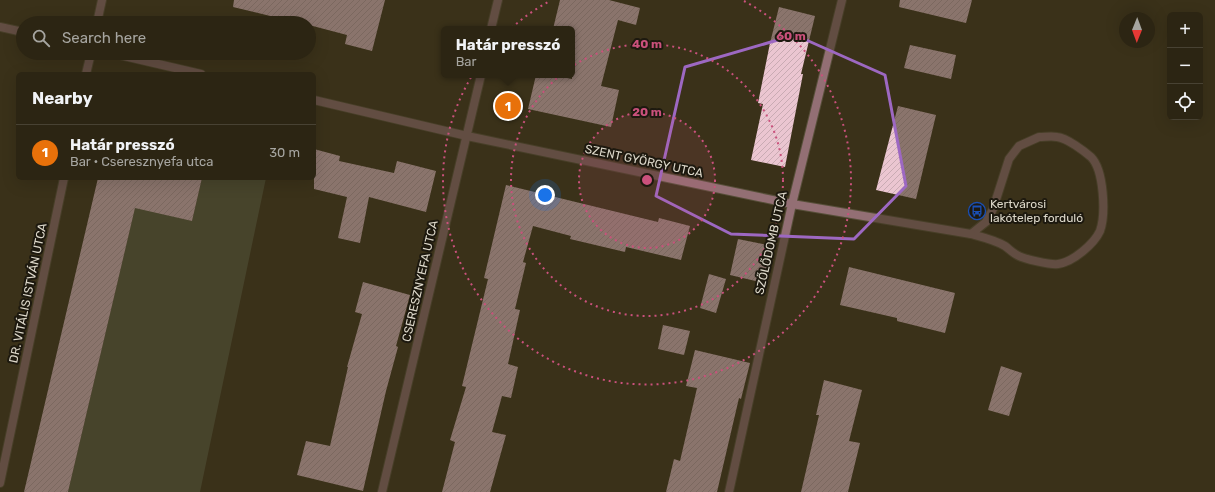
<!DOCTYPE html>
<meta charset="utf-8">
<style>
:root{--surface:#2c2513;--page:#342d1c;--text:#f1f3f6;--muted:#a6a5a0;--line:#484233;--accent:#db2777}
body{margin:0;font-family:Rubik,sans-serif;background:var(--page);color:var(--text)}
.controls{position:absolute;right:12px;top:12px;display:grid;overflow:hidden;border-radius:6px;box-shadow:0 4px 16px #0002}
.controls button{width:36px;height:36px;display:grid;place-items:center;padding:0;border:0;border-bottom:1px solid var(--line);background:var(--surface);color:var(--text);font:20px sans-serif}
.compass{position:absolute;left:1119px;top:12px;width:36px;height:36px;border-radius:50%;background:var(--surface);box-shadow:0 4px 16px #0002;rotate:181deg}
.you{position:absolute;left:545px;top:195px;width:14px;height:14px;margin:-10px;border:3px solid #fff;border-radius:50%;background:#1a73e8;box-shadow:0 0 0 6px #1a73e833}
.badge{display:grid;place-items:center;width:26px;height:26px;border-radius:50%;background:var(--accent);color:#fff;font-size:13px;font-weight:700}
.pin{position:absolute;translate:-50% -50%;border:2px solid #fff;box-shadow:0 1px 4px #0006}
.popup{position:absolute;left:441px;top:26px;width:134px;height:52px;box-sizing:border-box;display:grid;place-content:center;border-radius:6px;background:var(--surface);filter:drop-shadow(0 1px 3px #0005);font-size:13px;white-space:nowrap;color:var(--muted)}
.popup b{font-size:15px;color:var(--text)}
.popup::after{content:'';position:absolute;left:50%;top:100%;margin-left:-8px;border:8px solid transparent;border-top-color:var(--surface)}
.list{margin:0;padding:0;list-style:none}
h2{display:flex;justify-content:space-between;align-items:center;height:52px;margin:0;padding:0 16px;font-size:17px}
h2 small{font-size:13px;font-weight:400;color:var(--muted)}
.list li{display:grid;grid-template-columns:26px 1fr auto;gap:12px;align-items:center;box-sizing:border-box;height:56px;padding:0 16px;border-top:1px solid var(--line)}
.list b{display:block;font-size:15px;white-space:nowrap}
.list p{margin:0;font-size:13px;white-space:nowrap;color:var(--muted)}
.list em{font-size:13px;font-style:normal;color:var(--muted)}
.icon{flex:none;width:22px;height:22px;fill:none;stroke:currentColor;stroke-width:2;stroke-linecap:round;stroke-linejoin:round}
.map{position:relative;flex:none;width:1215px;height:492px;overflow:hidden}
.search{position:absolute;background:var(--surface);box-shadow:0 4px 16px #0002;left:16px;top:16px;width:300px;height:44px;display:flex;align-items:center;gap:10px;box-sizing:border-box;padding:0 14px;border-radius:22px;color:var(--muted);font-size:15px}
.panel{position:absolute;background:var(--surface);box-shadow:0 4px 16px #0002;left:16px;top:72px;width:300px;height:108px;border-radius:6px}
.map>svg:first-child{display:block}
.grass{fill:#585b42}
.building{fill:url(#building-hatch)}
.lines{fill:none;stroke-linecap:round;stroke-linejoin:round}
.service-casing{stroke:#574f39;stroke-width:10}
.minor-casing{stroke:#574f39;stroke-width:10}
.service{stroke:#936f74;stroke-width:8}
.minor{stroke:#936f74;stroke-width:8}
.marked{fill:none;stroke:#9d68c2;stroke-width:3;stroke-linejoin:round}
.ring{fill:none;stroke:#ca517c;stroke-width:2;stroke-dasharray:2 4}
.labels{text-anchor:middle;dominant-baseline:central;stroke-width:4;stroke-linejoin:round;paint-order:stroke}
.street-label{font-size:12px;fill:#dcd7c9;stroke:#1d190f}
.poi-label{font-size:12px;fill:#dcd7c9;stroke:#1d190f;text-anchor:start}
.centre{fill:#ca517c;stroke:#1d190f;stroke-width:2}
.ring-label{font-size:12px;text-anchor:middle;font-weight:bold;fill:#ca517c;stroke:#1d190f;stroke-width:4;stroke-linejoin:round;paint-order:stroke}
</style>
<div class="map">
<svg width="1215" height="492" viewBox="0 0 1215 492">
<defs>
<pattern id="building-hatch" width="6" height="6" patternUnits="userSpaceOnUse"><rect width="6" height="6" fill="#ebc6d1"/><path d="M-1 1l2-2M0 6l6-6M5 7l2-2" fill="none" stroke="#c9abb3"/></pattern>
</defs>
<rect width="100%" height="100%" fill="#3a3119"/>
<path class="grass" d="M 202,178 L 266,178 L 200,492 L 68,492 L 137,199 L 163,214 L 192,221 Z"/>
<path class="building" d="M 234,0 L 385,0 L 372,51 L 345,44 L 347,35 L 309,25 L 309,23 L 299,23 L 233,7 Z
M 560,0 L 609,0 L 640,8 L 636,25 L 618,20 L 601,86 L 619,90 L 611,127 L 528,109 L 536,75 L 552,75 L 572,79 L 572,29 L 553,29 Z
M 900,0 L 972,0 L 966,23 L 899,7 Z
M 779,7 L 815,16 L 801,74 L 803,74 L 785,167 L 751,160 L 763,104 L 758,103 L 770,43 Z
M 910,45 L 956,55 L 951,79 L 904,68 Z
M 898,106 L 936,115 L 916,199 L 876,190 Z
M 314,149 L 340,156 L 339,161 L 394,173 L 397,161 L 436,171 L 426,212 L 369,197 L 360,243 L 338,238 L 347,197 L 314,189 Z
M 98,178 L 202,178 L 192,221 L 135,208 L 68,492 L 24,492 Z
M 506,185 L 658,222 L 659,218 L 690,226 L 681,260 L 626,247 L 625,252 L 570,239 L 571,236 L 533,226 L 523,262 L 526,263 L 515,309 L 520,310 L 508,364 L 518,367 L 511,398 L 502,396 L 492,432 L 506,435 L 490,492 L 442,492 L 455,442 L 450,440 L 466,387 L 462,386 L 488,279 L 484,278 Z
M 738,239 L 773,246 L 764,283 L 730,275 Z
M 849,267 L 955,293 L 945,333 L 897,321 L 897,318 L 840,305 Z
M 709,274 L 726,279 L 716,313 L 700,308 Z
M 363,282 L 410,295 L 396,346 L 398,347 L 386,391 L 363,491 L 297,475 L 306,441 L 330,446 L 348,367 L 347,367 L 362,314 L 355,312 Z
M 663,325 L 690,331 L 684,355 L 658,349 Z
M 695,350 L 750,363 L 741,399 L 739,398 L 717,492 L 666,492 L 674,459 L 680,461 L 697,388 L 686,386 Z
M 1001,366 L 1022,373 L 1009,416 L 988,410 Z
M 824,380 L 862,390 L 849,441 L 860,443 L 848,492 L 801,492 L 819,415 L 816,415 Z"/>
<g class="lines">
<g class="service-casing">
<path id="service" d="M 1039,137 C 1045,137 1052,136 1057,137 C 1067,138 1084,151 1091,157 C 1104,170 1106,214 1100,231 C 1094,244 1073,262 1058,264 C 1051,265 1023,259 1017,255 C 1013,253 1009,249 1005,246 C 995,240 982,237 971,234 L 986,222 L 993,209 L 1009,159 L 1019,146 Z"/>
</g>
<g class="minor-casing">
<path id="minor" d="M 97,23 L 102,0
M 0,27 L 23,32
M 491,29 L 498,0
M 111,53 L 201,74
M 86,74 L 91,53
M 314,100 L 467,136 L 792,204 L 971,234
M 0,483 L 64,178
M 382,492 L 481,75
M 729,492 L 792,204 L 842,0"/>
</g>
<use href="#service" class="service"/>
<use href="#minor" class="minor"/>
</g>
<path d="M0 0H1215V492H0ZM 795,35 L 885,75 L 906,186 L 854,239 L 731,234 L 656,196 L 685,67 Z" fill="#3a3119" fill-opacity=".55" fill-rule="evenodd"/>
<path class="marked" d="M 795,35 L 885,75 L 906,186 L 854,239 L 731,234 L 656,196 L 685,67 Z"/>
<circle cx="647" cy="180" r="68" fill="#ca517c" fill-opacity=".12"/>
<g class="ring">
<circle cx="647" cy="180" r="68"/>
<circle cx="647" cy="180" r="136"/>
<path d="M744 1A204 204 0 1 1 550 1"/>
</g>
<defs>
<g id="bus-ring" transform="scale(0.9)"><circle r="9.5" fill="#1d190f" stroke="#1a4fb4" stroke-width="1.5"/><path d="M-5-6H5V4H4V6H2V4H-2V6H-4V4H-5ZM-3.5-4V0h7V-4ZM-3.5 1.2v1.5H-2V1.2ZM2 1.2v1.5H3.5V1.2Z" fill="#1a4fb4"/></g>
</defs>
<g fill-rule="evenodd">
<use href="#bus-ring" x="977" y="211"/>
</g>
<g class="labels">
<g class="street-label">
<text transform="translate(644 161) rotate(12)">SZENT GYÖRGY UTCA</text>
<text transform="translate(771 243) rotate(-77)">SZŐLŐDOMB UTCA</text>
<text transform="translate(420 281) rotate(-77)">CSERESZNYEFA UTCA</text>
<text transform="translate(28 293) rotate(-78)">DR. VITÁLIS ISTVÁN UTCA</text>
</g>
<g class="poi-label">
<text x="990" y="204">Kertvárosi<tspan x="990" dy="14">lakótelep forduló</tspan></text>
</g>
</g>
<circle cx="647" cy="180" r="6" class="centre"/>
<g class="ring-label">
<text x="791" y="40">60 m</text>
<text x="647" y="48">40 m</text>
<text x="647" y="116">20 m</text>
</g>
</svg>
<div class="controls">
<button>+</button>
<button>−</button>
<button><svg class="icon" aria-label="locate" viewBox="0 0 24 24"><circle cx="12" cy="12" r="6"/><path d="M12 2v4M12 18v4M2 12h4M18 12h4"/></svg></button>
</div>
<svg class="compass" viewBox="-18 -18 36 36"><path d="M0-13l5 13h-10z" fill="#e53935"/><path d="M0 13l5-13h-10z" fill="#a6a5a0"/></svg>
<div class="you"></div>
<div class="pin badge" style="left:508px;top:106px;background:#e8710a">1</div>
<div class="popup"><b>Határ presszó</b>Bar</div>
<div class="search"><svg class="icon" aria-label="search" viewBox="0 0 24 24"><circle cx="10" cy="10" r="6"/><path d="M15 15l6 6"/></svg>Search here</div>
<section class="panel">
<h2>Nearby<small></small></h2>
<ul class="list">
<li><span class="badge" style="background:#e8710a">1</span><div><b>Határ presszó</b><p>Bar · Cseresznyefa utca</p></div><em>30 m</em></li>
</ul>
</section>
</div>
